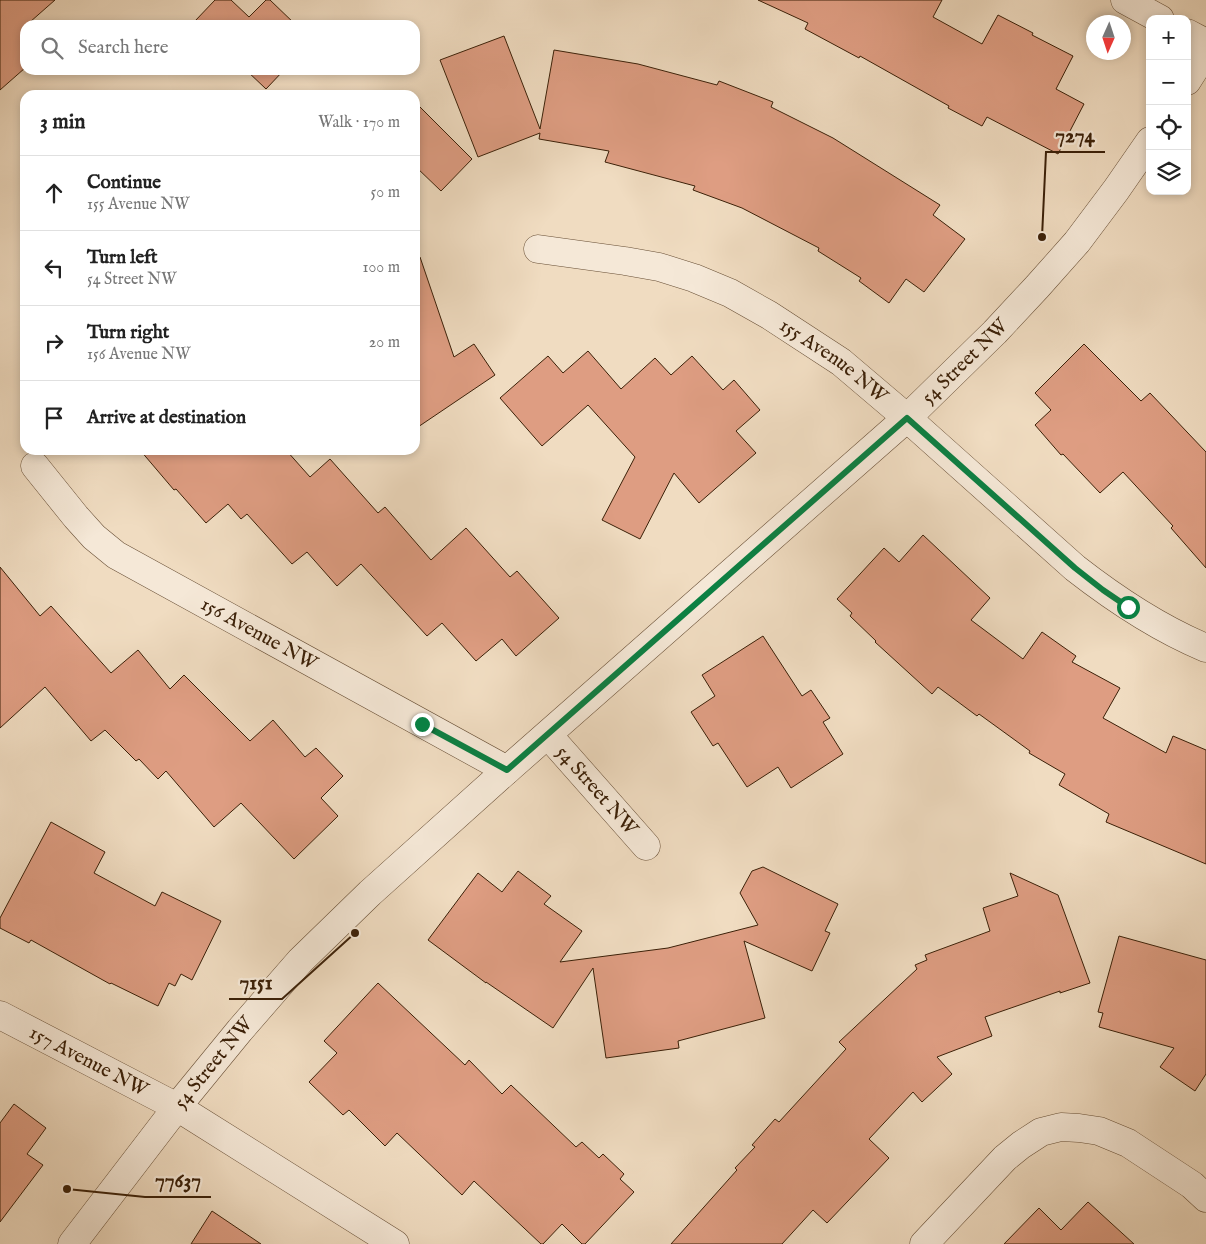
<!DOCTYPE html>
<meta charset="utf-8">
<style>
:root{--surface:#fff;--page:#f6f6f6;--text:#222;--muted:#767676;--line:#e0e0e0}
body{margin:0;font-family:"IM FELL English",serif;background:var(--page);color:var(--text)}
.controls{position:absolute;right:15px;top:15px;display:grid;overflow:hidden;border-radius:10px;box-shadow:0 2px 8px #0003}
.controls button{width:45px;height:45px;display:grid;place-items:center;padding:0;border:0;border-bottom:1px solid var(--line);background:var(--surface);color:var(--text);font:25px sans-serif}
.compass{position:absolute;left:1086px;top:15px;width:45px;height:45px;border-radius:50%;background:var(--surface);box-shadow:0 2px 8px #0003;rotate:183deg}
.stop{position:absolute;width:15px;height:15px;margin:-11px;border:4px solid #0b8043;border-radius:50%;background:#fff}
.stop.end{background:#0b8043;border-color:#fff;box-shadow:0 1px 5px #0008}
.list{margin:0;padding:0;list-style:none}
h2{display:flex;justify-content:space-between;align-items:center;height:65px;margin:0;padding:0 20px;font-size:21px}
h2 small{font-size:16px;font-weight:400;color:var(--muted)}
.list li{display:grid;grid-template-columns:32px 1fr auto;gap:15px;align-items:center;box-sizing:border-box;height:75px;padding:0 20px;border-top:1px solid var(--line)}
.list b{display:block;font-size:19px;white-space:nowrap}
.list p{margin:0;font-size:16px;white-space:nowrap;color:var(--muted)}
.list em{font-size:16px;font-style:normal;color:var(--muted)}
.icon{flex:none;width:28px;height:28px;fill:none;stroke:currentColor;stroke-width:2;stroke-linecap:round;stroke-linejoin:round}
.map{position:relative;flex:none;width:1206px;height:1244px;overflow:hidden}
.search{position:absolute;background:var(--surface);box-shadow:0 2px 8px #0003;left:20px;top:20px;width:400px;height:55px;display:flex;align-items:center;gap:12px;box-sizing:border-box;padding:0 18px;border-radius:15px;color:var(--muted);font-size:19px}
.panel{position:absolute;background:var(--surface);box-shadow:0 2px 8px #0003;left:20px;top:90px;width:400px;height:365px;border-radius:15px}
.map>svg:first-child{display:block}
.building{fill:#de9d82;stroke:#3b2008}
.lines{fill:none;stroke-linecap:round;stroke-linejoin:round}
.minor-casing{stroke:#684f36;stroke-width:29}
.minor{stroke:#f5e8d7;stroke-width:28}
.route{stroke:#0b8043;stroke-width:6}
.labels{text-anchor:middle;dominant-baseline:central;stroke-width:4.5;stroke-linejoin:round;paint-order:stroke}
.street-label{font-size:20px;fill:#3b2008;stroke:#f5e8d7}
.leader{fill:none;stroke:#3b2008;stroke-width:2}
.callout-dot{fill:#3b2008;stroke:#f5e8d7;stroke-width:2}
.callout-label{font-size:21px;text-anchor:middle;font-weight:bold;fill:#3b2008;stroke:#f5e8d7;stroke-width:4.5;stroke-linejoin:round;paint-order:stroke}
</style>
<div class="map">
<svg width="1206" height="1244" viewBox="0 0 1206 1244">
<rect width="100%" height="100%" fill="#f0dcc1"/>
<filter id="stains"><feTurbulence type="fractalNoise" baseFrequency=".004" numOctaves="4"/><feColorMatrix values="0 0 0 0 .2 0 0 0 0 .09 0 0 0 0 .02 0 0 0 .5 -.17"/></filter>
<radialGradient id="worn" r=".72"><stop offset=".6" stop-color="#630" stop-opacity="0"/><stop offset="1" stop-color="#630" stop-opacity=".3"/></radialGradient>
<path class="building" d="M 0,0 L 55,0 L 30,22 L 32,25 L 25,25 L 25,68 L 0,90 Z
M 215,0 L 231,0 L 249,17 L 266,0 L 270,0 L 296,25 L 199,25 L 195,21 Z
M 758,0 L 942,0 L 933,17 L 982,44 L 998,15 L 1033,33 L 1032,35 L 1073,56 L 1056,89 L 1084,104 L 1058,154 L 987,117 L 982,126 L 948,108 L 949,106 L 860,56 L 859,58 L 805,29 L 808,23 Z
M 504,36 L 540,129 L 554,50 L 638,64 L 717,85 L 719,81 L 773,102 L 771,107 L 833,138 L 940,205 L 933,215 L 965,239 L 924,292 L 906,279 L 889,303 L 859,281 L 861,278 L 818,251 L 819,248 L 742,208 L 693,190 L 695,186 L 605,162 L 609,151 L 539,139 L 540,133 L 478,157 L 440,60 Z
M 246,70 L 284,70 L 266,89 Z
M 415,102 L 472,159 L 441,191 L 415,166 Z
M 420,257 L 454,357 L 474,344 L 495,375 L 415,429 L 415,258 Z
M 1084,344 L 1141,401 L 1150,393 L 1206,452 L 1206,568 L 1171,528 L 1173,526 L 1123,472 L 1100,493 L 1063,454 L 1061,455 L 1035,425 L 1051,410 L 1035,393 Z
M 588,351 L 621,389 L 655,358 L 671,375 L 692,356 L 723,390 L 734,380 L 760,410 L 736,431 L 756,453 L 699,503 L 674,473 L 640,539 L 602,520 L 635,457 L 588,405 L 542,446 L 500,398 L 548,356 L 563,373 Z
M 140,450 L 286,450 L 310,477 L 330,459 L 378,513 L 385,507 L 431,560 L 466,528 L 510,577 L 517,571 L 559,618 L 516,656 L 502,639 L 476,661 L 442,623 L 427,636 L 361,564 L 337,586 L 307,552 L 292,564 L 247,514 L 241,519 L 228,504 L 206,523 L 176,489 L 174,490 Z
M 923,535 L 990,598 L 971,620 L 1023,659 L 1042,632 L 1076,656 L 1072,662 L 1120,688 L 1103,718 L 1166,753 L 1173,736 L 1206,750 L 1206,864 L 1106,822 L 1109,814 L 1059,785 L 1065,774 L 1029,753 L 1030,751 L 979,714 L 977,716 L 938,687 L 932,694 L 875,642 L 876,641 L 850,616 L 852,613 L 837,599 L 884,548 L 899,562 Z
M 0,567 L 40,616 L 51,606 L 111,673 L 138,650 L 170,689 L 184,675 L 250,741 L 273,720 L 305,757 L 316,748 L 343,776 L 321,798 L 338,816 L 294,859 L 241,803 L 214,827 L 166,771 L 158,779 L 139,759 L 136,761 L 105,730 L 91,741 L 45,687 L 0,728 Z
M 763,636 L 802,696 L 811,690 L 830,718 L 823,722 L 843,754 L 791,788 L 778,767 L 747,787 L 718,743 L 713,746 L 691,712 L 715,696 L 702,675 Z
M 51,822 L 105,852 L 94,873 L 155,906 L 162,892 L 221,921 L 192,980 L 181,974 L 175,986 L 169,983 L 158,1006 L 111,983 L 110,984 L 31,940 L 29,943 L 0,928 L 0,918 Z
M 763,867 L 838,904 L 825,931 L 830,933 L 812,971 L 744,941 L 765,1018 L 678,1041 L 679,1048 L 606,1058 L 593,968 L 553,1028 L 486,982 L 486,983 L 428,940 L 478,873 L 502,892 L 518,871 L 551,896 L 544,904 L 582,931 L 560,962 L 668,948 L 758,925 L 740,893 L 752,871 Z
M 1010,873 L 1058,895 L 1090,983 L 1060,993 L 1060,991 L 985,1017 L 992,1036 L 937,1057 L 952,1074 L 922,1102 L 913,1092 L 869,1139 L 889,1158 L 827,1223 L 813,1210 L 782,1244 L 671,1244 L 737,1170 L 735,1168 L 755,1147 L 752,1145 L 775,1119 L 779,1122 L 846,1049 L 839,1042 L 917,969 L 915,965 L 927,960 L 925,955 L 990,931 L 983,908 L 1018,896 Z
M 1119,936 L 1206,960 L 1206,1074 L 1195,1091 L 1160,1067 L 1174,1048 L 1099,1027 L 1103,1013 L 1098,1012 Z
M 378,983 L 465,1065 L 469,1060 L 502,1094 L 511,1085 L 576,1147 L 582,1142 L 599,1158 L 603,1154 L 624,1174 L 620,1179 L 634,1192 L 585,1244 L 582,1244 L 562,1224 L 543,1244 L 541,1244 L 474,1181 L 462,1195 L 397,1133 L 385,1146 L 349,1110 L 343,1115 L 309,1082 L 337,1053 L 324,1041 Z
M 14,1104 L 46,1128 L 27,1154 L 43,1165 L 0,1222 L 0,1123 Z
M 1088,1202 L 1134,1244 L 1004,1244 L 1039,1208 L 1061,1230 Z
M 212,1211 L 261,1244 L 191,1244 Z"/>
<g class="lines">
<g class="minor-casing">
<g id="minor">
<path d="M 1125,0 L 1160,19"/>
<path d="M 1187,33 L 1206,43"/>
<path d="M 1187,81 L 1206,51"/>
<path id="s1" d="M 538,249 L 625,261 L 659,267 L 694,278 L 730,293 L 769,315 L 841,362 L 907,418 L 1075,568 C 1116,600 1158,628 1206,648"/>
<path id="s2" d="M 35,466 L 76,517 L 94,537 L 116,555 L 507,770"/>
<path id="s3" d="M 548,735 L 646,846"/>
<path id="s4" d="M 0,1015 L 177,1107 L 395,1244"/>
<path id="s5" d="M 72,1244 L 177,1107 L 240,1030 L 300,961 L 370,893 L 507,770 L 907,418 L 995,332 L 1037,287 L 1077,242 L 1116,190 L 1150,141"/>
<path d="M 924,1244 L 1005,1158 L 1021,1145 L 1041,1132 L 1061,1127 L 1079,1128 L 1099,1131 L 1128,1143 L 1192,1185 L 1206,1198"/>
</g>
</g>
<use href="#minor" class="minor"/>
</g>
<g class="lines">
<path class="route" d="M 422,724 L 507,770 L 907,418 L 1075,568 L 1103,590 L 1128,607"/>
</g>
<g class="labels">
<g class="street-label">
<text stroke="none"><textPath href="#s5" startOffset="1259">54 Street NW</textPath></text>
<text stroke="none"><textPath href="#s1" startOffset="322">155 Avenue NW</textPath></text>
<text stroke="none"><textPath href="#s2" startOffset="284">156 Avenue NW</textPath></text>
<text stroke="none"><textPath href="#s3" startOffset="74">54 Street NW</textPath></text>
<text stroke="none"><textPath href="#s4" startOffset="100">157 Avenue NW</textPath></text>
<text stroke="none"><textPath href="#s5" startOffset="230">54 Street NW</textPath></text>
</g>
</g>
<path class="leader" d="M1042 237L1046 152H1105M355 933L282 999H229M67 1189L145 1197H211"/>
<g class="callout-dot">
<circle cx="1042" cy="237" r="5"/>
<circle cx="355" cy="933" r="5"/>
<circle cx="67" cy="1189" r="5"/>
</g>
<g class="callout-label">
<text x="1075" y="142">7274</text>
<text x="256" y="989">7151</text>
<text x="178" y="1187">77637</text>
</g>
<rect width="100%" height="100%" filter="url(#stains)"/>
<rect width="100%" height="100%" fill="url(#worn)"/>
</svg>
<div class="controls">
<button>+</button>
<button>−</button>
<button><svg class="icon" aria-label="locate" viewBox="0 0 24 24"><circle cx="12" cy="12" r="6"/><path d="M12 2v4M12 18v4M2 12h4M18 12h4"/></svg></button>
<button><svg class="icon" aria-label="layers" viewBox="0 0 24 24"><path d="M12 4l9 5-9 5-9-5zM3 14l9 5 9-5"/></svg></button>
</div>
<svg class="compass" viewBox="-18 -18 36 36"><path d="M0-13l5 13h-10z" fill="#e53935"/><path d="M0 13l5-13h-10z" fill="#767676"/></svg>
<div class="stop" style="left:1128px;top:607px"></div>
<div class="stop end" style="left:422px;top:724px"></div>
<div class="search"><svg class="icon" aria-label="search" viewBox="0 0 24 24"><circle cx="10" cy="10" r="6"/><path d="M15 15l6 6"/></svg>Search here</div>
<section class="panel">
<h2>3 min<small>Walk · 170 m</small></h2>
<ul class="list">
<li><svg class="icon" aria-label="ahead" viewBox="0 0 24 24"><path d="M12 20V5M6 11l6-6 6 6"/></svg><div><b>Continue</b><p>155 Avenue NW</p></div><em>50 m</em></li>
<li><svg class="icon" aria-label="left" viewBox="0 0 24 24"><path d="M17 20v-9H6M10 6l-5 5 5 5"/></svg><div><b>Turn left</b><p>54 Street NW</p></div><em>100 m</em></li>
<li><svg class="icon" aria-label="right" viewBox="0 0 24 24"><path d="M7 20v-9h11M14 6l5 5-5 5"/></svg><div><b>Turn right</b><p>156 Avenue NW</p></div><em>20 m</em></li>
<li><svg class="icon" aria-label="arrive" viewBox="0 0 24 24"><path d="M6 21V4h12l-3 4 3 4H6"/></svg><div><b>Arrive at destination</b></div></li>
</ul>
</section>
</div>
